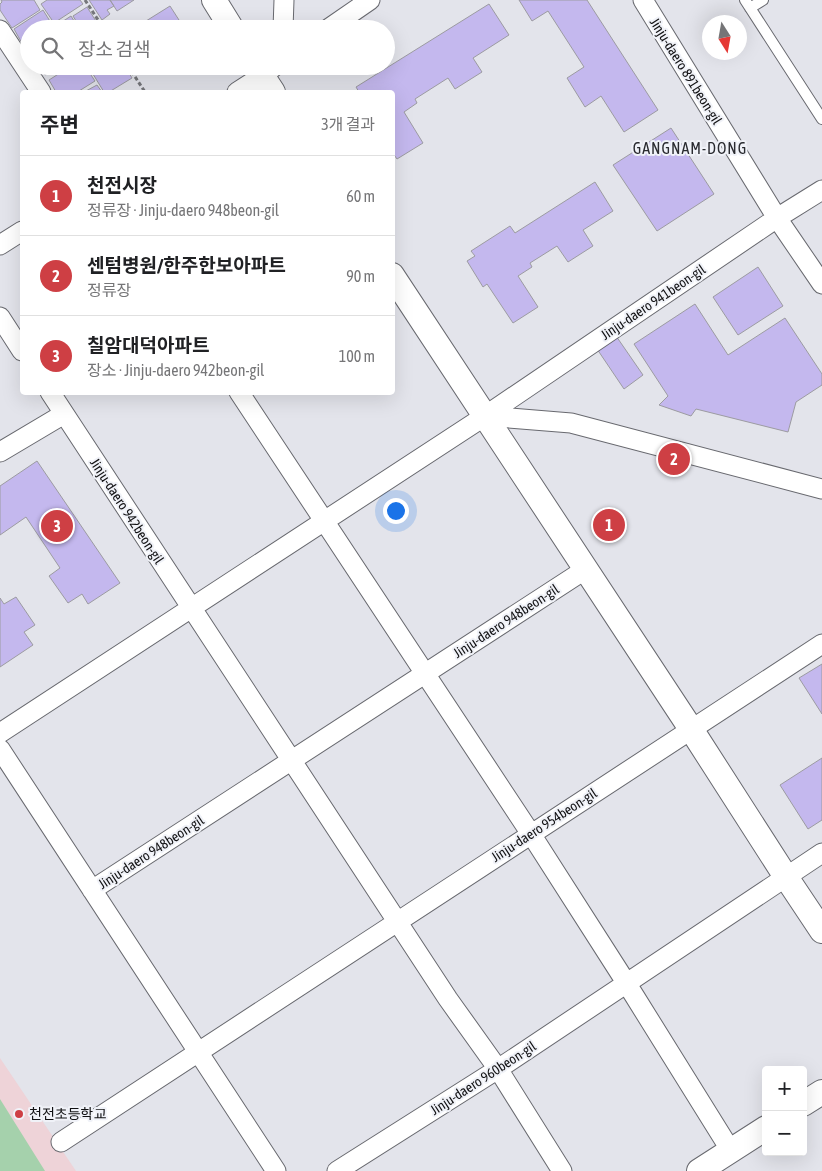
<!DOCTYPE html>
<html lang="ko">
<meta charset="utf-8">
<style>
:root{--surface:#fff;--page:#f2f2f2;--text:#202124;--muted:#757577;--line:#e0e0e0;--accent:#ce3f44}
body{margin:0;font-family:"Asap Condensed","Noto Sans KR",sans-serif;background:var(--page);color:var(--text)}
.controls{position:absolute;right:15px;bottom:15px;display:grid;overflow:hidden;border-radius:5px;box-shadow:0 5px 20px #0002}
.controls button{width:45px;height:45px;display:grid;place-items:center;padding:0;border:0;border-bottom:1px solid var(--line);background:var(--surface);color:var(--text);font:25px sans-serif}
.compass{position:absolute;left:702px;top:15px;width:45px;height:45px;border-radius:50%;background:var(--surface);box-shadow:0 5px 20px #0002;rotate:169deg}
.you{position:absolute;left:395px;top:510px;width:18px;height:18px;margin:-12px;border:4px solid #fff;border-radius:50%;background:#1a73e8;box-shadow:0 0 0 8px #1a73e833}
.badge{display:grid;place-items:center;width:32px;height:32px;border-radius:50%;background:var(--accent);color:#fff;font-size:16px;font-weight:700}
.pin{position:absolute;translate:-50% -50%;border:2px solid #fff;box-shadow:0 1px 5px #0006}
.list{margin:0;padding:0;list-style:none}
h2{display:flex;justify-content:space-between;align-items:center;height:65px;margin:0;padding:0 20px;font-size:21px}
h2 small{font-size:16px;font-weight:400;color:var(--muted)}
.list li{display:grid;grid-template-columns:32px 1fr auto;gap:15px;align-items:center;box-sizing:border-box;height:80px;padding:0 20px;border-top:1px solid var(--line)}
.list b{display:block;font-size:19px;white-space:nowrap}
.list p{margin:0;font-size:16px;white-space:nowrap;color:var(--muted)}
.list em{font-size:16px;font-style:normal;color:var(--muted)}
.icon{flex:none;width:28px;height:28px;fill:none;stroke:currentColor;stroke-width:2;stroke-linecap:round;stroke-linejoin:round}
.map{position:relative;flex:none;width:822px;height:1171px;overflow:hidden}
.search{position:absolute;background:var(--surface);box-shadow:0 5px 20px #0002;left:20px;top:20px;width:375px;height:55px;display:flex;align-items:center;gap:12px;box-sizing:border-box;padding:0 18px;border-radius:28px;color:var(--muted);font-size:19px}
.panel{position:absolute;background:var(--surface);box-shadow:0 5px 20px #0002;left:20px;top:90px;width:375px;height:305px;border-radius:5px}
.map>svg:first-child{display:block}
.education{fill:#eed3d8}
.green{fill:#a5d1ac}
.building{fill:#c4b8ee;stroke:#9c9ba1}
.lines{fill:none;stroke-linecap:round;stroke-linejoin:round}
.service-casing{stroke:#68696f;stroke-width:12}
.minor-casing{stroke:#68696f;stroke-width:21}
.tertiary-casing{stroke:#68696f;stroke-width:26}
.path{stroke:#76777b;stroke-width:3;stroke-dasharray:4 2.5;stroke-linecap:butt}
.service{stroke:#fff;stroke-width:10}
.minor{stroke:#fff;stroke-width:19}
.tertiary{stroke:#fff;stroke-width:24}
.poi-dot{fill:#ce3f44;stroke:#f0f2f8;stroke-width:2}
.labels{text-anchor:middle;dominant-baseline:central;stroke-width:4;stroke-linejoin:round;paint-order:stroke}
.street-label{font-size:14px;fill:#111113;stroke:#f0f2f8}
.poi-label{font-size:14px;fill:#111113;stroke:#f0f2f8;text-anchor:start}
.quarter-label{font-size:16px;letter-spacing:1px;fill:#2a2b30;stroke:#f0f2f8}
</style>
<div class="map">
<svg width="822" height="1171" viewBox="0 0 822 1171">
<rect width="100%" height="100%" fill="#e3e4eb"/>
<path class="education" d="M 0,1058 L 76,1171 L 0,1171 Z"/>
<path class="green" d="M 0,1099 L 45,1171 L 0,1171 Z"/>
<path class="building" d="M 1,0 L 34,0 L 40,10 L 12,28 L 0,10 L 0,4 L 2,2 Z
M 47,0 L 80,0 L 83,4 L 54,23 L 41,4 Z
M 89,0 L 110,0 L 114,6 L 107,10 L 110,14 L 102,20 Z
M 110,0 L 134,0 L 117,11 Z
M 519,0 L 587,0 L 658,110 L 624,132 L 601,96 L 585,107 L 567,78 L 584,67 L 548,11 L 532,21 Z
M 489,4 L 509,35 L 473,58 L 482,72 L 455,89 L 448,78 L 415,99 L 417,103 L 404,112 L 423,143 L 397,159 L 392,152 L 392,92 L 359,92 L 356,87 Z
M 170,6 L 179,20 L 165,29 L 151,29 L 146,21 Z
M 87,7 L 101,29 L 81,29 L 73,16 Z
M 43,10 L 53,26 L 49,29 L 29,29 L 29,41 L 23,45 L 14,29 Z
M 71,16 L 79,29 L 51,29 Z
M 39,66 L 59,66 L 45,75 Z
M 71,66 L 83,66 L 85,70 L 87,69 L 95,81 L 79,91 L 80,92 L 56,92 L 49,80 Z
M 88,66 L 125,66 L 132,78 L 109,92 L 104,92 Z
M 188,66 L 205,66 L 193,74 Z
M 97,85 L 102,92 L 84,92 Z
M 671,128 L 714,194 L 657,231 L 613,165 Z
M 595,182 L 613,211 L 583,230 L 593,246 L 568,262 L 557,246 L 530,263 L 532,267 L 518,276 L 538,307 L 513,323 L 487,284 L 483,287 L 467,261 L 475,256 L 471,251 L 510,226 L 515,233 Z
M 758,267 L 783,306 L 738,335 L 713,297 Z
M 695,304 L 728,355 L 785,318 L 822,374 L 822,385 L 796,402 L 788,432 L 696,409 L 691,416 L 659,405 L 668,396 L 634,344 Z
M 614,333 L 643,375 L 624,389 L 595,346 Z
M 37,461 L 120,583 L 88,604 L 82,594 L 68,603 L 49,576 L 60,568 L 26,517 L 0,535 L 0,486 Z
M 16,597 L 35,625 L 24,632 L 33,645 L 0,667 L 0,598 L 4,604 Z
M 822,664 L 822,714 L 799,678 Z
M 822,758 L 822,820 L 808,829 L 780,785 Z"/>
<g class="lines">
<g class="service-casing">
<path id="service" d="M 745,0 L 822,119
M 750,8 L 763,0"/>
</g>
<g class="minor-casing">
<path id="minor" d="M 643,0 L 777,218 L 822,284
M 283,29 L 284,0
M 328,29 L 370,0
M 0,30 L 41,92
M 237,92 L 262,76 L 275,66
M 0,245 L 22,231
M 0,317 L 22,351
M 50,392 L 448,999 L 498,1069 L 562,1171
M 239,392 L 531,834 L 627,984 L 731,1151
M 485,416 L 571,423 L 822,489
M 0,452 L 64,414
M 0,733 L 485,416 L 777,218 L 822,190
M 0,749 L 276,1171
M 92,890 L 586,569
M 61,1142 L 822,644
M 337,1171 L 498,1069 L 822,853"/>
</g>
<g class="tertiary-casing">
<path id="tertiary" d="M 214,0 L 232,29
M 256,66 L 273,92
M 392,275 L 691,729 L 786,877 L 822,931
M 803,1104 L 822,1092
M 699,1171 L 766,1128"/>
</g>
<path class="path" d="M 85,0 L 104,29
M 128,66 L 145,92"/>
<use href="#service" class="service"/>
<use href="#minor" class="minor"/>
<use href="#tertiary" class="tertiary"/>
</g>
<circle class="poi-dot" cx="19" cy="1114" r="5"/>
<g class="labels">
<g class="street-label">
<text transform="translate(686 71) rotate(58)">Jinju-daero 891beon-gil</text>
<text transform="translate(653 302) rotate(-34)">Jinju-daero 941beon-gil</text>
<text transform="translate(127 511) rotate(57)">Jinju-daero 942beon-gil</text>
<text transform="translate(506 621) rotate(-33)">Jinju-daero 948beon-gil</text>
<text transform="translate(544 825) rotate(-33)">Jinju-daero 954beon-gil</text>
<text transform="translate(151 852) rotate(-33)">Jinju-daero 948beon-gil</text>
<text transform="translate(483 1078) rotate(-33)">Jinju-daero 960beon-gil</text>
</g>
<g class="poi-label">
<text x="29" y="1114">천전초등학교</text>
</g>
<g class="quarter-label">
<text x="690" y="148">GANGNAM-DONG</text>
</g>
</g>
</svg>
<div class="controls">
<button>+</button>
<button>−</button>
</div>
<svg class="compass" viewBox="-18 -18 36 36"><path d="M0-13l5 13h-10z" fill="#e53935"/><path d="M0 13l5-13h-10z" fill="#757577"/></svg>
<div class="you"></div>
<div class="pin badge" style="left:609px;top:525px">1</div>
<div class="pin badge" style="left:674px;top:459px">2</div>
<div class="pin badge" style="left:57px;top:526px">3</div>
<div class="search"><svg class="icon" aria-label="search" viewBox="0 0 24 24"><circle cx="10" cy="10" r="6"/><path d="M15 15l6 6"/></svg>장소 검색</div>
<section class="panel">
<h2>주변<small>3개 결과</small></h2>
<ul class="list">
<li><span class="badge">1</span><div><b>천전시장</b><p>정류장 · Jinju-daero 948beon-gil</p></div><em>60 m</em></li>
<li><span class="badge">2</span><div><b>센텀병원/한주한보아파트</b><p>정류장</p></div><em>90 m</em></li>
<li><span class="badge">3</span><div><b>칠암대덕아파트</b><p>장소 · Jinju-daero 942beon-gil</p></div><em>100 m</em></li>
</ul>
</section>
</div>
